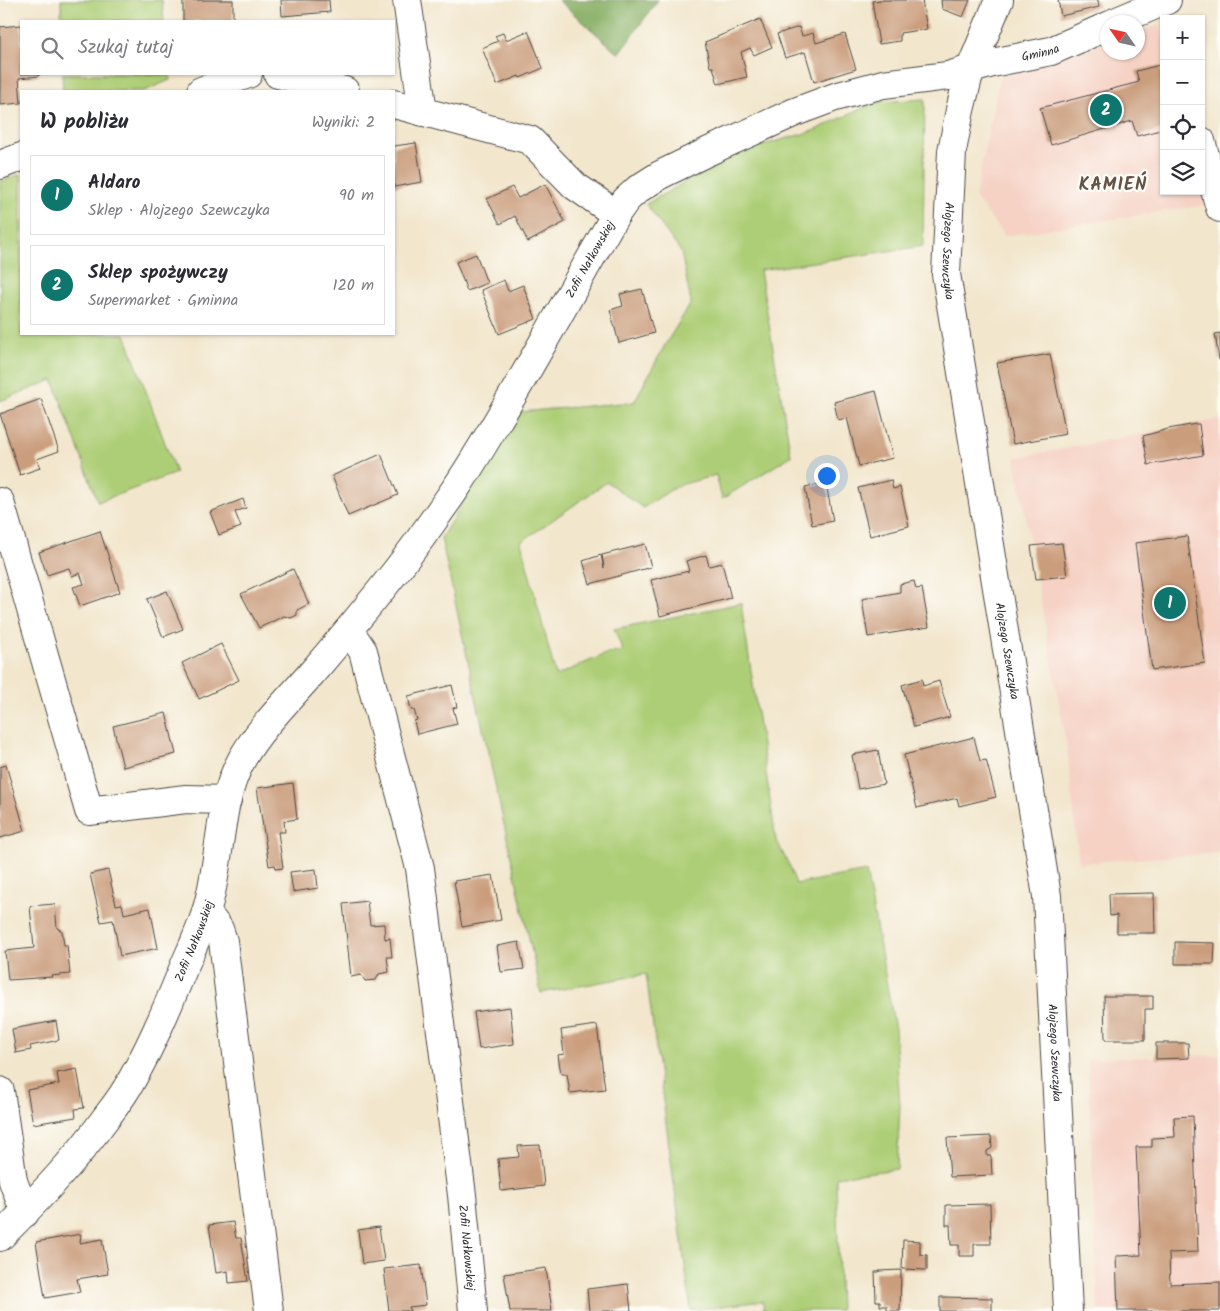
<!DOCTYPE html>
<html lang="pl">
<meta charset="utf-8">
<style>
:root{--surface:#fff;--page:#f7f7f7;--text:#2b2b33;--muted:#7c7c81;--line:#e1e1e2;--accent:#0f766e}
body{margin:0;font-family:Kalam,sans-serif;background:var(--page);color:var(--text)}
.controls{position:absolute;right:15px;top:15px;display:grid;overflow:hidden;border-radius:0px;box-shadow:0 1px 4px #0004}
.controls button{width:45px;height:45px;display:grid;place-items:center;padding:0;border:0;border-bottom:1px solid var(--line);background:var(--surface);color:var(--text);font:25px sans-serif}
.compass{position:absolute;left:1100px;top:15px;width:45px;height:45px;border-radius:50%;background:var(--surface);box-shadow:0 1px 4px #0004;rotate:304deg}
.you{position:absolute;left:826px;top:475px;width:18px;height:18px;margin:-12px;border:4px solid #fff;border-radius:50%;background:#1a73e8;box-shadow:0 0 0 8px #1a73e833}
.badge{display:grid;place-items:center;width:32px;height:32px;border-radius:50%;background:var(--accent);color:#fff;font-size:16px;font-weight:700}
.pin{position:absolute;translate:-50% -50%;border:2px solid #fff;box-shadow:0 1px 5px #0006}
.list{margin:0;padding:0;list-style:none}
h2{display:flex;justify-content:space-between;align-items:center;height:65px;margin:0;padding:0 20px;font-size:21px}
h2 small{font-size:16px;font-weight:400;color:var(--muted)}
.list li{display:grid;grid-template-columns:32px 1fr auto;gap:15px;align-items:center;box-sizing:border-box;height:80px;margin:0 10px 10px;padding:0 10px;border:1px solid var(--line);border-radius:0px}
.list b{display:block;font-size:19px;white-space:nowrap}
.list p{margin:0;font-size:16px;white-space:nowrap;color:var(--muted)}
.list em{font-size:16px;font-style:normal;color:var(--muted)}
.icon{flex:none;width:28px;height:28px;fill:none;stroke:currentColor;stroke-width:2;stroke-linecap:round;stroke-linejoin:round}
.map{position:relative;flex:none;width:1220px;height:1311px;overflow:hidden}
.search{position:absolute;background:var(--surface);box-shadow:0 1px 4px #0004;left:20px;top:20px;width:375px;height:55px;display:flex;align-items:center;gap:12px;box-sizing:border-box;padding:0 18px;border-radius:0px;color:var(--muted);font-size:19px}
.panel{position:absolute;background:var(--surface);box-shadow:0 1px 4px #0004;left:20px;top:90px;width:375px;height:245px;border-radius:0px}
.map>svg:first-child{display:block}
.built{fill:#f6d2c5}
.green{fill:#adce76;stroke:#6c7c50}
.forest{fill:#8ab167;stroke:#5a6e49}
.building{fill:#ca9d7d}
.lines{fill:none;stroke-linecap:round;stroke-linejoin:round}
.minor-casing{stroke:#494743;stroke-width:30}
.minor{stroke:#fff;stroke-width:28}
.labels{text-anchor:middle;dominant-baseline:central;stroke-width:4.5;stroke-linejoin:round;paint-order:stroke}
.street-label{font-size:12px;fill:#2b2b2b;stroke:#fdfcf7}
.district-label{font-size:18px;font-weight:bold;letter-spacing:1px;fill:#635348;stroke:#fdfcf7}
</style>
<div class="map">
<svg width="1220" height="1311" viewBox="0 0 1220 1311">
<rect width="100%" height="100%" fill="#fdfcf7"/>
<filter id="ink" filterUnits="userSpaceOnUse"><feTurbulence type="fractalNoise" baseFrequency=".02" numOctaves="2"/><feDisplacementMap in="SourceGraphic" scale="10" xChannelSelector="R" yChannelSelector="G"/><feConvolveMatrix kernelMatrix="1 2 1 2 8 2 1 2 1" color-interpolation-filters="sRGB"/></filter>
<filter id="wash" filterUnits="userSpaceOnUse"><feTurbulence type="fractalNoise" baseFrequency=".0096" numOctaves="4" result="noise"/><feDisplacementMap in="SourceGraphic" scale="20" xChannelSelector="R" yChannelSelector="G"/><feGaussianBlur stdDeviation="1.12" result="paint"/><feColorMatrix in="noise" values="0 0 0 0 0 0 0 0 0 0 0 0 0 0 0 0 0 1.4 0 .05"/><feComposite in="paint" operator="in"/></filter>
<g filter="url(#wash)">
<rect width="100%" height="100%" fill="#f2e6cc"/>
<path class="built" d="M 1159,25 L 1164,41 L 1164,191 L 1201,191 L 1211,204 L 1004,236 L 975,197 L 999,78 L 1107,42 L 1108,52 L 1138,52 L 1138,32 Z
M 1220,419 L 1220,853 L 1079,863 L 1067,748 L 1015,458 Z
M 1220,1055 L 1220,1311 L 1098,1311 L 1088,1059 Z"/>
<path class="green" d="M 61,0 L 162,0 L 164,21 L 61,21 Z
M 62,74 L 170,74 L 170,80 L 144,91 L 63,91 Z
M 925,99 L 923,246 L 760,270 L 791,456 L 722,499 L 716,475 L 677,486 L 643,508 L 607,482 L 521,542 L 556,676 L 605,654 L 623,651 L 614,629 L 741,603 L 776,840 L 790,867 L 796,884 L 866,871 L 895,1029 L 900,1106 L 897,1169 L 836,1177 L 840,1311 L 764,1311 L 763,1301 L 691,1310 L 646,974 L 541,993 L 441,538 L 518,412 L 634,402 L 665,345 L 691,303 L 681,252 L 646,204 L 738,152 L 813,131 L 876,102 Z
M 21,174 L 21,334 L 125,334 L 176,473 L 98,502 L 53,380 L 0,401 L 0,182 Z"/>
<path class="forest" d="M 558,0 L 658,0 L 619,54 Z"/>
<g id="blocks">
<path class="building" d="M 183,0 L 233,0 L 233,21 L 183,21 Z
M 281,0 L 329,0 L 330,12 L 282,16 Z
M 881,0 L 922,0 L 927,29 L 900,33 L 900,41 L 879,44 L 872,1 Z
M 941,0 L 970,0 L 963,17 L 942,9 Z
M 1058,0 L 1098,0 L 1099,7 L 1061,16 Z
M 760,19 L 772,47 L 754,55 L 750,48 L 741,52 L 747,77 L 718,84 L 713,67 L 710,67 L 705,42 Z
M 21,25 L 21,74 L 39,74 L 39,76 L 19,78 L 21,103 L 0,105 L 0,27 Z
M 799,27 L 802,36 L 813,33 L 816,43 L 845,34 L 856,69 L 814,82 L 805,52 L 785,58 L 777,34 Z
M 528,31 L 543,68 L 520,78 L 519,76 L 497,85 L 482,48 L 498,41 L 495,36 L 503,33 L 506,40 Z
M 1160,65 L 1164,84 L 1164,129 L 1137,136 L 1132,121 L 1051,145 L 1040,108 L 1139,82 L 1136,71 Z
M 416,143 L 422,182 L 394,187 L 394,146 Z
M 545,184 L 565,222 L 528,242 L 515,216 L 500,224 L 487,199 L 512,187 L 518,198 Z
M 476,254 L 487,283 L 467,291 L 456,262 Z
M 504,280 L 508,291 L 523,285 L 536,319 L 499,334 L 481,290 Z
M 642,289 L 654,333 L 619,343 L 610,310 L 623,306 L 620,294 Z
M 1220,333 L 1220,360 L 1219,360 L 1215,334 Z
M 1050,354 L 1066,434 L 1013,444 L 997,363 Z
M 876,391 L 893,458 L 859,466 L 847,418 L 838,420 L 834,402 Z
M 41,399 L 59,451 L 37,459 L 40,468 L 20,475 L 0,414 Z
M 1196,424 L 1199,424 L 1203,455 L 1148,465 L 1143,436 L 1168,429 Z
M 381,454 L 398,495 L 348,516 L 332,476 Z
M 891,480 L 893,489 L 900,487 L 909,526 L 870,536 L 858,488 Z
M 826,483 L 833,521 L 812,525 L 805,487 Z
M 243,499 L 246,508 L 235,512 L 241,527 L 219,535 L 210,512 Z
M 100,531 L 120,592 L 80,606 L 73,587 L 84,584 L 80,573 L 72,576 L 69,568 L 47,575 L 39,552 Z
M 1187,536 L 1205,663 L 1152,670 L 1135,543 Z
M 1062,543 L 1067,576 L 1036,579 L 1031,546 Z
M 645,544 L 651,567 L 590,584 L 583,561 L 601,555 L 604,568 L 602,555 Z
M 706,555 L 709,566 L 722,563 L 731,598 L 660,616 L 651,580 L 689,571 L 686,561 Z
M 293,569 L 309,604 L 297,610 L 297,615 L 291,618 L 284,616 L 259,628 L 241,594 Z
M 914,581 L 916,589 L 922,588 L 929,627 L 868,637 L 862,599 L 900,592 L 900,584 Z
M 167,591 L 183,629 L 163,637 L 147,599 Z
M 221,644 L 239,680 L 199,699 L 182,663 Z
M 922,679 L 923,686 L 939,681 L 950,717 L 914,727 L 902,685 Z
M 452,685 L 457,707 L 453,708 L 457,724 L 417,734 L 414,721 L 417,720 L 414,710 L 411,710 L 408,696 Z
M 166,713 L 176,754 L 123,767 L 113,726 Z
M 974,737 L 980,761 L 986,760 L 996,797 L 959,806 L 957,798 L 917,808 L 904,755 Z
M 878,750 L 884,784 L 858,789 L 852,755 Z
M 6,765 L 25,831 L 0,838 L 0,767 Z
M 293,783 L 297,819 L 284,821 L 285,832 L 278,832 L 283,868 L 276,869 L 275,865 L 269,866 L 257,788 Z
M 316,869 L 318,888 L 293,892 L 290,872 Z
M 108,870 L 116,905 L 122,904 L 124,914 L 150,908 L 158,948 L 120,956 L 113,920 L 101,922 L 90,874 Z
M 493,875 L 501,920 L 462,927 L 454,881 Z
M 1154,893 L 1155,933 L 1117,933 L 1117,915 L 1110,916 L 1109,894 Z
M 367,901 L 370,925 L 384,924 L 385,939 L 390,938 L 392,957 L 387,957 L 389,972 L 379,974 L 376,980 L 365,981 L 361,975 L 351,977 L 343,904 Z
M 55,904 L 57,928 L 62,931 L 64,945 L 67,945 L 70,974 L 51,976 L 52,977 L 8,980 L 5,951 L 34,948 L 30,906 Z
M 519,942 L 524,969 L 501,972 L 497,946 Z
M 1175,942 L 1215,943 L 1214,964 L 1175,964 Z
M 1104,996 L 1153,996 L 1153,1009 L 1145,1009 L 1145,1040 L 1105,1040 Z
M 510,1007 L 514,1044 L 479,1049 L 474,1012 Z
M 56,1021 L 59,1040 L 30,1046 L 31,1050 L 16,1053 L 12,1029 Z
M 597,1025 L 605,1089 L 570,1093 L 567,1074 L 561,1074 L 558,1055 L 564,1054 L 561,1030 Z
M 1156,1043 L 1188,1043 L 1189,1058 L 1156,1059 Z
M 77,1069 L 84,1108 L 75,1109 L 76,1117 L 33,1124 L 27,1090 L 59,1084 L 57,1073 Z
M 1193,1116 L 1198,1252 L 1169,1253 L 1170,1284 L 1220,1282 L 1220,1311 L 1118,1311 L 1116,1256 L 1141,1255 L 1136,1147 L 1152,1147 L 1152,1138 L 1175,1137 L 1174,1117 Z
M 991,1136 L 992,1148 L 987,1151 L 987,1156 L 991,1156 L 992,1175 L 950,1177 L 947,1138 Z
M 540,1145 L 544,1186 L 501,1191 L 498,1159 L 519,1157 L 518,1146 Z
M 990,1204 L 991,1244 L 974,1244 L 974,1256 L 959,1256 L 959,1245 L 951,1245 L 950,1225 L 946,1225 L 946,1205 Z
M 233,1222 L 236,1238 L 241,1238 L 248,1281 L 229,1283 L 228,1271 L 216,1273 L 209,1225 Z
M 379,1227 L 384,1261 L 362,1264 L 358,1230 Z
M 81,1234 L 80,1243 L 102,1239 L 108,1274 L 77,1279 L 80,1292 L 45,1298 L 36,1242 Z
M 903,1240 L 920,1241 L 920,1254 L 927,1255 L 927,1270 L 902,1269 Z
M 421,1265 L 426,1305 L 409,1307 L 410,1311 L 389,1311 L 384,1269 Z
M 546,1268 L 552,1311 L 510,1311 L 504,1274 Z
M 901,1270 L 900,1311 L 887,1311 L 887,1306 L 880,1306 L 880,1301 L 876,1301 L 875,1272 L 879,1272 L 879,1271 Z
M 628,1284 L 631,1311 L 589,1311 L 587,1289 Z
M 940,1297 L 992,1298 L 992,1311 L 940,1311 Z"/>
</g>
</g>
<g filter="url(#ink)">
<use href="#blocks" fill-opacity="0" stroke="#494743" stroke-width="1"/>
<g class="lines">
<g class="minor-casing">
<g id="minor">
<path d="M 407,0 L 423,112"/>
<path id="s1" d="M 999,0 L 970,70 L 960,110 L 952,151 L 946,274 L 1047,896 L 1068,1311"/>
<path d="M 1115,22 L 1167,0"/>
<path d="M 278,74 L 345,91"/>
<path d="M 201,91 L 248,74"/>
<path d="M 394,104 L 530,140 L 575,186 L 616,214"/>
<path d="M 1201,141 L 1220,208"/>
<path d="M 0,165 L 21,157"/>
<path d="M 0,502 L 89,811 L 186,799 L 227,800"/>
<path id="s2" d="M 349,630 L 363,651 L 420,868 L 462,1195 L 473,1311"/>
<path d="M 206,912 L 219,929 L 223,941 L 269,1311"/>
<path d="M 0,1091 L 13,1181 L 25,1213"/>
<path id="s3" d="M 0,1237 C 38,1199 73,1163 105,1119 C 116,1105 127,1090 135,1074 C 154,1040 169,1004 183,969 C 191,950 200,932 206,912 C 222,863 216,806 242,759 C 259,729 288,700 311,674 C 348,631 385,587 418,542 C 432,522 447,502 460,482 C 516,395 564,303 616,214 L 626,200 L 638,189 L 660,175 L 707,152 L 795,112 L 835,97 L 883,84 L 948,76 L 992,63 L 1051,51 L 1108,26"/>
</g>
</g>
<use href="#minor" class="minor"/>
</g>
</g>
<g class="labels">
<g class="street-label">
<text stroke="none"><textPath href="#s3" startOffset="1672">Gminna</textPath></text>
<text stroke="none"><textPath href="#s1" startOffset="259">Alojzego Szewczyka</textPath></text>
<text stroke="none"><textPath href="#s3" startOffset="1158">Zofii Nałkowskiej</textPath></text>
<text stroke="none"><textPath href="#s1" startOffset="664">Alojzego Szewczyka</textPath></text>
<text stroke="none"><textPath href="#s3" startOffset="358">Zofii Nałkowskiej</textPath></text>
<text stroke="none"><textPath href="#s1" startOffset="1069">Alojzego Szewczyka</textPath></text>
<text stroke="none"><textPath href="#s2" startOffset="632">Zofii Nałkowskiej</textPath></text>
</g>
<g class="district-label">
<text x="1113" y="185">KAMIEŃ</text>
</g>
</g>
</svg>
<div class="controls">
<button>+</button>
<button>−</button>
<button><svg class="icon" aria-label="locate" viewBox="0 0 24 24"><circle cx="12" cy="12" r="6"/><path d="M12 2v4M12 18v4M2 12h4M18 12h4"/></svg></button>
<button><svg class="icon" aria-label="layers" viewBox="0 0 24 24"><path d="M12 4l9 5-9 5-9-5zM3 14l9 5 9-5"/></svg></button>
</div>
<svg class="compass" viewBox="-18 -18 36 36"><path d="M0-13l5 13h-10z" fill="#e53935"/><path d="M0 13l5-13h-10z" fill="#7c7c81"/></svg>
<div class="you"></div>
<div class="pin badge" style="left:1170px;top:603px">1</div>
<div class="pin badge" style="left:1106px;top:110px">2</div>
<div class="search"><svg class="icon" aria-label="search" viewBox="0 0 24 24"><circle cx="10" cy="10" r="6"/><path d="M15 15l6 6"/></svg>Szukaj tutaj</div>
<section class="panel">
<h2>W pobliżu<small>Wyniki: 2</small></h2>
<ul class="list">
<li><span class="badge">1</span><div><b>Aldaro</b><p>Sklep · Alojzego Szewczyka</p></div><em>90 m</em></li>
<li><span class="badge">2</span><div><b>Sklep spożywczy</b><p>Supermarket · Gminna</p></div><em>120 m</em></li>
</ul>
</section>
</div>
